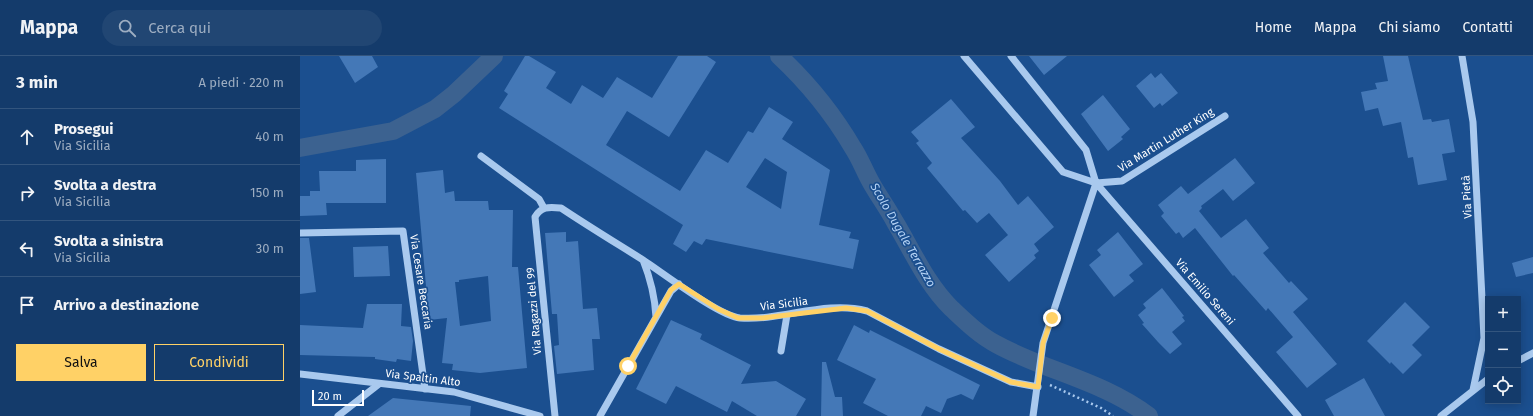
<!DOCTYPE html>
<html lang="it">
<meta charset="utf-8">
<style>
:root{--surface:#143b6b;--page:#214673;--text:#f1f3f6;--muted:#9dadc1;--line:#33557e;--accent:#ffd166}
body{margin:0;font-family:"Fira Sans",sans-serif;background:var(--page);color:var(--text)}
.controls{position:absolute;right:12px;bottom:12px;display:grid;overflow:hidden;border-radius:0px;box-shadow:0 2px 10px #0003}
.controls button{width:36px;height:36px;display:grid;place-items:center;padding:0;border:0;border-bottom:1px solid var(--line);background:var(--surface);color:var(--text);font:20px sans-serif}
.scale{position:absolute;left:12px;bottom:10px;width:52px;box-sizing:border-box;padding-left:4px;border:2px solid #fff;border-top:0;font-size:11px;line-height:14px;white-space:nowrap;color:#fff;-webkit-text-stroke:3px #1b4f8f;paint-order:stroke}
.stop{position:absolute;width:12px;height:12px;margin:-9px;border:3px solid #ffd166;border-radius:50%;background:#fff}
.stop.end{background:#ffd166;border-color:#fff;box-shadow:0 1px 4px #0008}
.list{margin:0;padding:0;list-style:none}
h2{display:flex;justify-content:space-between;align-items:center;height:52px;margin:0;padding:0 16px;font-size:17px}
h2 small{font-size:13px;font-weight:400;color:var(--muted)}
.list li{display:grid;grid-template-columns:26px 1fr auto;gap:12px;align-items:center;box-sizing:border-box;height:56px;padding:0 16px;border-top:1px solid var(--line)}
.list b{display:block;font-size:15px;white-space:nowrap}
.list p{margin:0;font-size:13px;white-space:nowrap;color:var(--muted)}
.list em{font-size:13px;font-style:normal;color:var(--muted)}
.actions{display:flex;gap:8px;padding:12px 16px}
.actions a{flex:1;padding:9px 0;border:1px solid var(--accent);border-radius:0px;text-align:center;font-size:14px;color:var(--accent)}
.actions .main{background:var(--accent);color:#111}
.icon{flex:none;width:22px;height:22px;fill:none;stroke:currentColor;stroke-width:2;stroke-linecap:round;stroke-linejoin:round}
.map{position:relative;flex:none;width:1233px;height:360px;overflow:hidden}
header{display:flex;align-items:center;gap:24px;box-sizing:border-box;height:56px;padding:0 20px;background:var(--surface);border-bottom:1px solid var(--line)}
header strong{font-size:19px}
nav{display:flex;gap:22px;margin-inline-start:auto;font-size:14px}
.search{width:280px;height:36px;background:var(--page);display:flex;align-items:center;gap:10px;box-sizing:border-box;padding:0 14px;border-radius:22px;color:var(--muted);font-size:15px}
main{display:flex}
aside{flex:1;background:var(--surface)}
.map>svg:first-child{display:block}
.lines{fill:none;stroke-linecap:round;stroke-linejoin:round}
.canal{stroke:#3c6290;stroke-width:18}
.building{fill:#4478b7;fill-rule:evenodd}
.path{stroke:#a9c9ee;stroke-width:2.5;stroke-dasharray:2 3;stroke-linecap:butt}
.minor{stroke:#a9c9ee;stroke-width:7}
.route{stroke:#ffd166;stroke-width:5}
.labels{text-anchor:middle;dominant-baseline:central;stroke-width:3.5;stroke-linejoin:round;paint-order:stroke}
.street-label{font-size:11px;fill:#fff;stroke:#1b4f8f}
.water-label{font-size:12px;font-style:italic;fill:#b5d3f5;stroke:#1b4f8f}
</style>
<header>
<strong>Mappa</strong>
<div class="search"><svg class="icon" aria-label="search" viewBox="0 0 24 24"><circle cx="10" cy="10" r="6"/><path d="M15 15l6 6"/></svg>Cerca qui</div>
<nav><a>Home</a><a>Mappa</a><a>Chi siamo</a><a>Contatti</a></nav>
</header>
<main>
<aside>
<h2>3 min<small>A piedi · 220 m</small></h2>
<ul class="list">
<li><svg class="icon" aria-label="ahead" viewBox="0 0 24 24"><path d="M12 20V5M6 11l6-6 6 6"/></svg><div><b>Prosegui</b><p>Via Sicilia</p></div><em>40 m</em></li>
<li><svg class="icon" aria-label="right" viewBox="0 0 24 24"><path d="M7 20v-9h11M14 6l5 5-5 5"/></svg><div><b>Svolta a destra</b><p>Via Sicilia</p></div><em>150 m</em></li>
<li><svg class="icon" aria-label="left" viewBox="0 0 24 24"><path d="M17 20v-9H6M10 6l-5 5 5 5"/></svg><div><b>Svolta a sinistra</b><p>Via Sicilia</p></div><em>30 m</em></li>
<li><svg class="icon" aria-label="arrive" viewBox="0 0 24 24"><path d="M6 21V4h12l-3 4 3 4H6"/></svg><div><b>Arrivo a destinazione</b></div></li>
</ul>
<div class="actions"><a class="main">Salva</a><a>Condividi</a></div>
</aside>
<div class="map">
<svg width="1233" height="360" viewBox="0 0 1233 360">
<rect width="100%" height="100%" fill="#1b4f8f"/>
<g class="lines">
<path class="canal" d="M 479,0 C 508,27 533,58 553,92 C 561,104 565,117 573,130 C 580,142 588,153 595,166 C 613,196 626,227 651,252 C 665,265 679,279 696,288 C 745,315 803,325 849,360
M 0,92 L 93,75 L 135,53 L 154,38 L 194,0"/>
</g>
<path class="building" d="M 39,0 L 72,0 L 78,11 L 55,27 Z
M 225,0 L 229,0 L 256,16 L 246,32 L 271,48 L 282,29 L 303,42 L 317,21 L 352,42 L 378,0 L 407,0 L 416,6 L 369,81 L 327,55 L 306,89 L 380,135 L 406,94 L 428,107 L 448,75 L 453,77 L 469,51 L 493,66 L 482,83 L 530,114 L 519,169 L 551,176 L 549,182 L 559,184 L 553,213 L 406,183 L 402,189 L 394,185 L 386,196 L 373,188 L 383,169 L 199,52 L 208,38 L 204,35 ZM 465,102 L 487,116 L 481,153 L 446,131 Z
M 729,0 L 767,0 L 744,19 Z
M 1083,0 L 1108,0 L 1123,64 L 1131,63 L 1132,66 L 1149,63 L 1155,96 L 1142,98 L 1147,124 L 1118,129 L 1113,101 L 1108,102 L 1101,66 L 1083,70 L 1078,52 L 1065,55 L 1061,36 L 1077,33 L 1075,27 L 1088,25 Z
M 851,17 L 855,22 L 861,17 L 878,37 L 862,50 L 860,47 L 854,52 L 836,30 Z
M 803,39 L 830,73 L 821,81 L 823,83 L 808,95 L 781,58 Z
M 651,43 L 675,71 L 661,82 L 700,125 L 718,149 L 728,140 L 754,171 L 734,188 L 739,195 L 734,199 L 736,202 L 709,226 L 685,199 L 708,179 L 689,157 L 677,167 L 665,154 L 663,155 L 627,112 L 632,107 L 616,87 L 619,85 L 611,76 Z
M 935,102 L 955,127 L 933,145 L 923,133 L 901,150 L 902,152 L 899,155 L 921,182 L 946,163 L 969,192 L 963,197 L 989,227 L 991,225 L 1008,243 L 993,256 L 1037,308 L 1007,332 L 976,296 L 993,281 L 968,252 L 966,255 L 934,219 L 933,220 L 895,172 L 883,182 L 879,176 L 876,178 L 861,160 L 864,157 L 858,149 L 881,130 L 888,138 Z
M 86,103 L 86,147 L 26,147 L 27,159 L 0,160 L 0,140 L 10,140 L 10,135 L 20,135 L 19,115 L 56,115 L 56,104 Z
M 143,114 L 145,137 L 154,135 L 155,145 L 188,145 L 189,154 L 213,154 L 212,211 L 218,211 L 227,312 L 180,317 L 152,314 L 153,308 L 142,307 L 147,262 L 129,264 L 116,117 ZM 188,220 L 191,265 L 160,270 L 155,226 L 159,226 L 159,224 Z
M 266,176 L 266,186 L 278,185 L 283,253 L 297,252 L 300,283 L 292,283 L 294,314 L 257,318 L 254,290 L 259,289 L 257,258 L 252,258 L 245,177 Z
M 818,176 L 843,208 L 829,219 L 834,225 L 814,241 L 789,209 L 801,199 L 797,194 Z
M 0,182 L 9,182 L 16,236 L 0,238 Z
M 88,190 L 90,220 L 54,221 L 53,191 Z
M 1233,201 L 1233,217 L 1216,221 L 1212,207 Z
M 862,232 L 884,260 L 882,261 L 885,265 L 872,276 L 882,288 L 870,298 L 858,286 L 842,268 L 844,267 L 838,259 L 846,252 L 843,248 Z
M 1105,246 L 1130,271 L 1112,289 L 1122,299 L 1103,318 L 1091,306 L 1090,308 L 1067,285 Z
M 67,248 L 102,248 L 101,270 L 111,271 L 113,285 L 111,305 L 97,303 L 96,306 L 75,303 L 75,301 L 0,299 L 0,269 L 63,272 Z
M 371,264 L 402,278 L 400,283 L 451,309 L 441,328 L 476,325 L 506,343 L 496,360 L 457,360 L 432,345 L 427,356 L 376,330 L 366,348 L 336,333 Z
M 554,269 L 569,277 L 570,274 L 680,329 L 673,344 L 661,338 L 647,343 L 641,357 L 626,350 L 621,360 L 588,360 L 563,347 L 576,323 L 537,304 Z
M 522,306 L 526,306 L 535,341 L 542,341 L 543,360 L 521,360 Z
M 1064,322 L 1085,360 L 1034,360 L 1025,344 Z
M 93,342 L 171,350 L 170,360 L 68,360 Z"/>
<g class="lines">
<path class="path" d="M 750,329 L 801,352 L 813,360"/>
<path class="minor" d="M 664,0 L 763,116 L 796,127 L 822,125 L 925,60
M 711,0 L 786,94 L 796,127 L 998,360
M 1162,0 L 1173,66 L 1184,282 L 1173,334
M 181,100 L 239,143 L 244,152
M 0,177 L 103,175 L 125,333
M 343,204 C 351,224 355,241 356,261
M 481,295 L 487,259
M 1218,305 L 1233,297
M 0,318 L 154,336 L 240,360
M 38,360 L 79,328
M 255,360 L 235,161 C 241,150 249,151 261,152 C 288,170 316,187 343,204 C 363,217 419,260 440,262 C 482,265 525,244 567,255 L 639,293 L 711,326 L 738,331
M 300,360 L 371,235 L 379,228
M 733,360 L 743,287 L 796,127
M 1141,360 L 1188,323"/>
</g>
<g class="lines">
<path class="route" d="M 328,310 L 371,234 L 379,228 L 418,253 L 438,262 L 462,262 L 546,252 L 567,255 L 639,293 L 711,326 L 738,331 L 743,287 L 752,262"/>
</g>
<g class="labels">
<g class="street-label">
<text transform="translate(866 84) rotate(-32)">Via Martin Luther King</text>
<text transform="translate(1167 141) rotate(-93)">Via Pietà</text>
<text transform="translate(121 226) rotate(81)">Via Cesare Beccaria</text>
<text transform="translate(905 236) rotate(49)">Via Emilio Sereni</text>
<text transform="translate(484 248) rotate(-7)">Via Sicilia</text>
<text transform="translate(234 255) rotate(-95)">Via Ragazzi del 99</text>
<text transform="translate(123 322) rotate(7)">Via Spaltin Alto</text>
</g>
<g class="water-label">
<text transform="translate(603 179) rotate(60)">Scolo Dugale Terrazzo</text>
</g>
</g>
</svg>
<div class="controls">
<button>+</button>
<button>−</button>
<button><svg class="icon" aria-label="locate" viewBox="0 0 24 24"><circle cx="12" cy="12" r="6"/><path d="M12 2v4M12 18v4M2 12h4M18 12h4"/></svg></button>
</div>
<div class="scale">20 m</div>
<div class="stop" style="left:328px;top:310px"></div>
<div class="stop end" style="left:752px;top:262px"></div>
</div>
</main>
